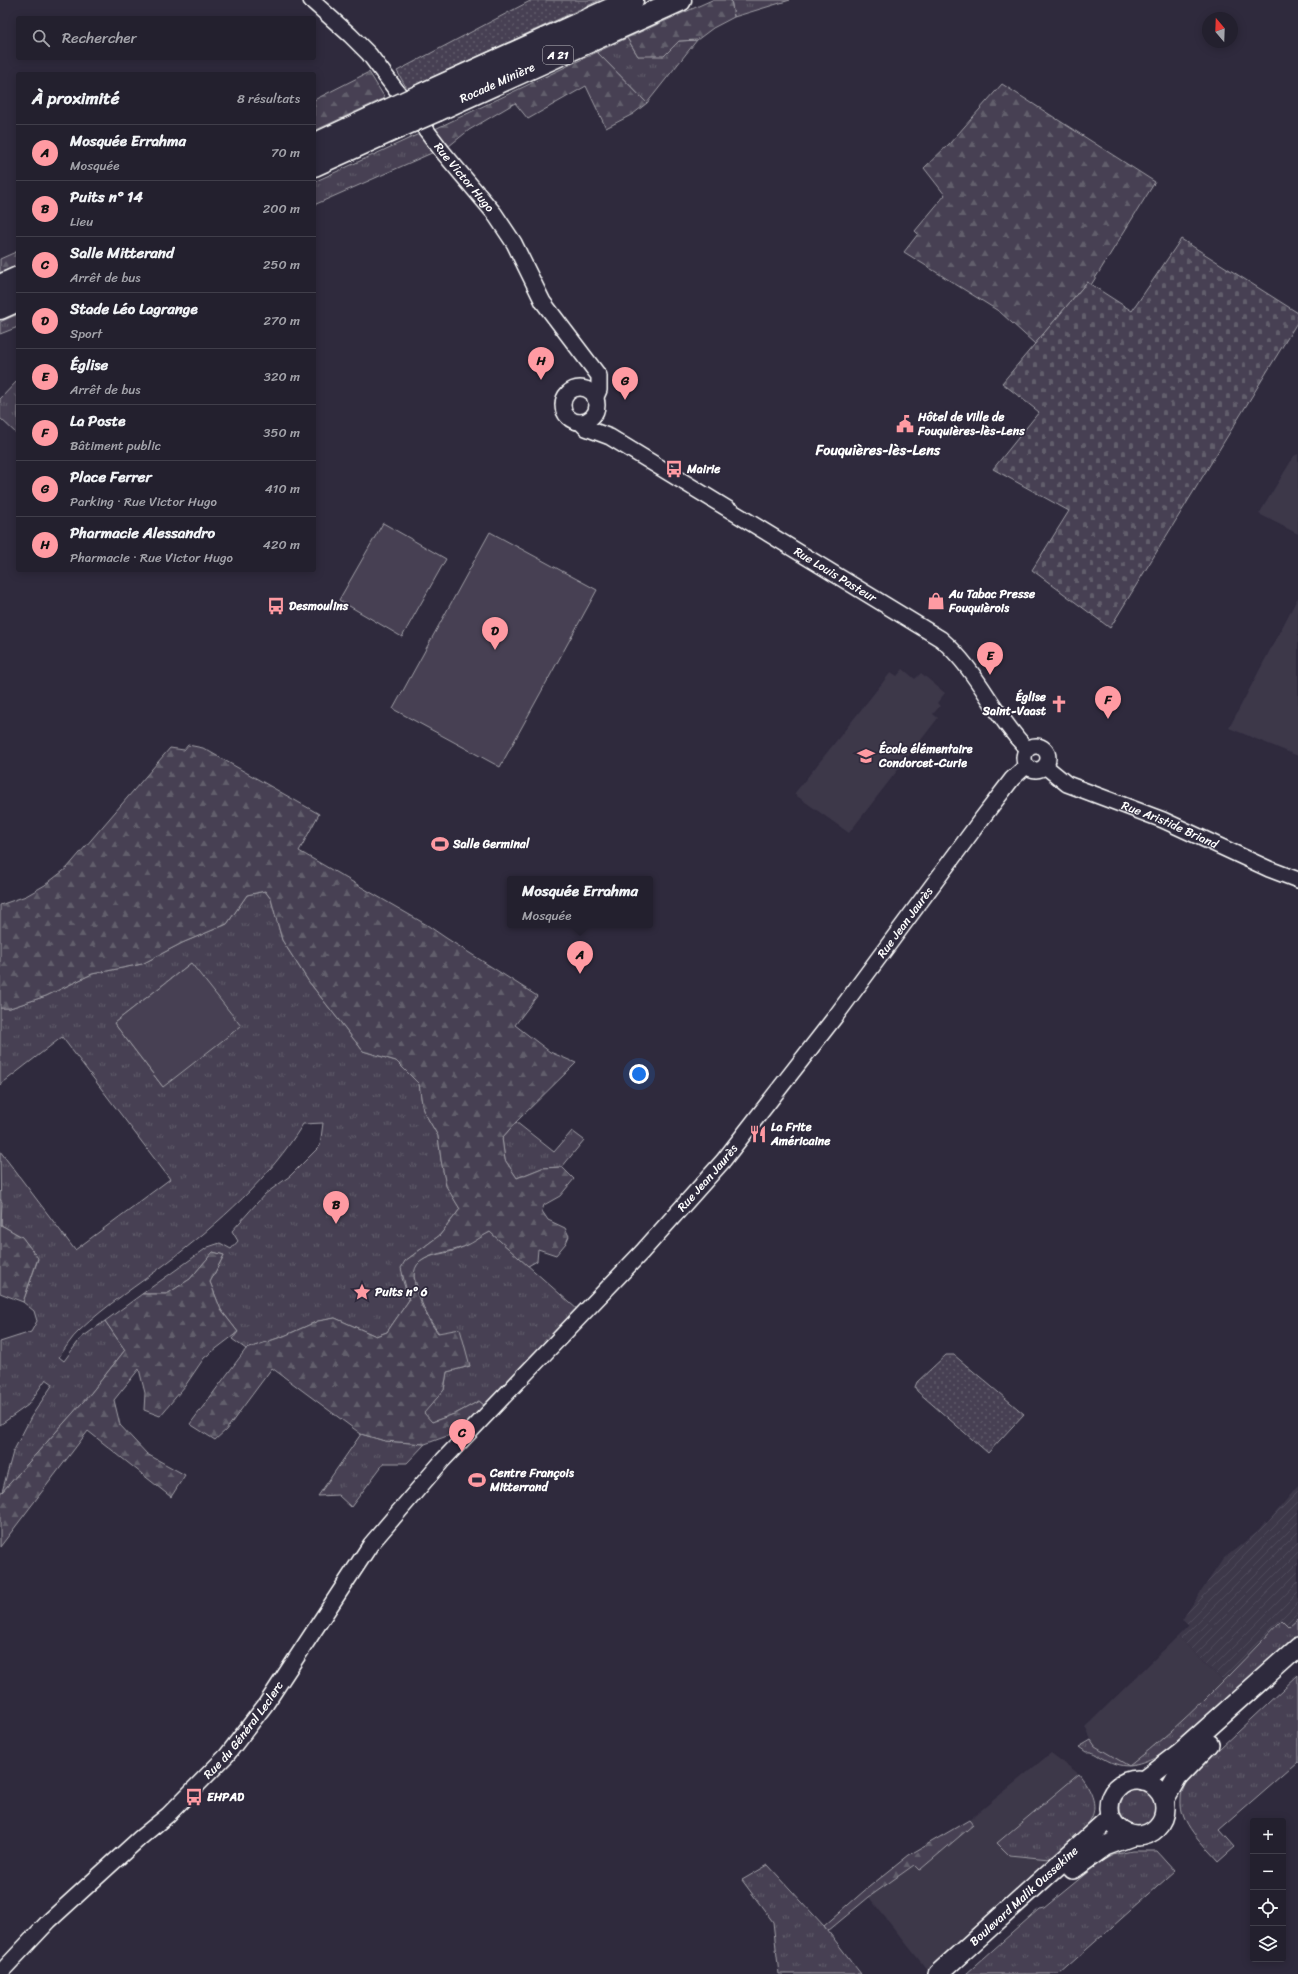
<!DOCTYPE html>
<html lang="fr">
<meta charset="utf-8">
<style>
:root{--surface:#23202e;--page:#2b2836;--text:#f1f3f6;--muted:#a3a3aa;--line:#403e4a;--accent:#ff9aa2}
body{margin:0;font-family:Sriracha,sans-serif;background:var(--page);color:var(--text)}
.controls{position:absolute;right:12px;bottom:12px;display:grid;overflow:hidden;border-radius:4px;box-shadow:0 2px 10px #0003}
.controls button{width:36px;height:36px;display:grid;place-items:center;padding:0;border:0;border-bottom:1px solid var(--line);background:var(--surface);color:var(--text);font:20px sans-serif}
.compass{position:absolute;left:1202px;top:12px;width:36px;height:36px;border-radius:50%;background:var(--surface);box-shadow:0 2px 10px #0003;rotate:341deg}
.you{position:absolute;left:639px;top:1074px;width:14px;height:14px;margin:-10px;border:3px solid #fff;border-radius:50%;background:#1a73e8;box-shadow:0 0 0 6px #1a73e833}
.badge{display:grid;place-items:center;width:26px;height:26px;border-radius:50%;background:var(--accent);color:#111;font-size:13px;font-weight:700}
.pin{position:absolute;translate:-50% -33px;filter:drop-shadow(0 1px 2px #0008)}
.pin::after{content:'';position:absolute;top:21px;width:14px;height:12px;background:inherit;clip-path:polygon(0 0,100% 0,50% 100%)}
.popup{position:absolute;left:507px;top:876px;width:146px;height:52px;box-sizing:border-box;display:grid;place-content:center;border-radius:4px;background:var(--surface);filter:drop-shadow(0 1px 3px #0005);font-size:13px;white-space:nowrap;color:var(--muted)}
.popup b{font-size:15px;color:var(--text)}
.popup::after{content:'';position:absolute;left:50%;top:100%;margin-left:-8px;border:8px solid transparent;border-top-color:var(--surface)}
.list{margin:0;padding:0;list-style:none}
h2{display:flex;justify-content:space-between;align-items:center;height:52px;margin:0;padding:0 16px;font-size:17px}
h2 small{font-size:13px;font-weight:400;color:var(--muted)}
.list li{display:grid;grid-template-columns:26px 1fr auto;gap:12px;align-items:center;box-sizing:border-box;height:56px;padding:0 16px;border-top:1px solid var(--line)}
.list b{display:block;font-size:15px;white-space:nowrap}
.list p{margin:0;font-size:13px;white-space:nowrap;color:var(--muted)}
.list em{font-size:13px;font-style:normal;color:var(--muted)}
.icon{flex:none;width:22px;height:22px;fill:none;stroke:currentColor;stroke-width:2;stroke-linecap:round;stroke-linejoin:round}
.map{position:relative;flex:none;width:1298px;height:1974px;overflow:hidden}
.search{position:absolute;background:var(--surface);box-shadow:0 2px 10px #0003;left:16px;top:16px;width:300px;height:44px;display:flex;align-items:center;gap:10px;box-sizing:border-box;padding:0 14px;border-radius:4px;color:var(--muted);font-size:15px}
.panel{position:absolute;background:var(--surface);box-shadow:0 2px 10px #0003;left:16px;top:72px;width:300px;height:500px;border-radius:4px}
.map>svg:first-child{display:block}
.built{fill:#3c3749}
.industrial{fill:url(#industrial-furrows)}
.grass{fill:url(#grass-tufts);stroke:#a2a0a8;fill-rule:evenodd}
.forest{fill:url(#forest-firs);stroke:#a2a0a8}
.cemetery{fill:url(#cemetery-stones);stroke:#a2a0a8}
.park{fill:url(#park-dots);stroke:#a2a0a8}
.garden{fill:#464152;stroke:#a2a0a8}
.lines{fill:none;stroke-linecap:round;stroke-linejoin:round}
.minor-casing{stroke:#fff;stroke-width:18}
.major-casing{stroke:#fff;stroke-width:22}
.highway-casing{stroke:#fff;stroke-width:25}
.minor{stroke:#2f2a3d;stroke-width:15}
.major{stroke:#2f2a3d;stroke-width:19}
.highway{stroke:#2f2a3d;stroke-width:22}
.highway-bridge-casing{stroke:#fff;stroke-width:25;stroke-linecap:butt}
.highway-bridge{stroke:#2f2a3d;stroke-width:22}
.labels{text-anchor:middle;dominant-baseline:central;stroke-width:3.5;stroke-linejoin:round;paint-order:stroke}
.shield{fill:#2f2a3d;stroke:#c1bfc5;stroke-width:1}
.shield-label{font-size:11px;font-weight:bold;fill:#fff}
.street-label{font-size:12px;fill:#fff;stroke:#2f2a3d}
.poi-label{font-size:12px;font-weight:bold;fill:#fff;stroke:#2f2a3d;text-anchor:start}
.quarter-label{font-size:14px;font-weight:bold;fill:#fff;stroke:#2f2a3d}
</style>
<div class="map">
<svg width="1298" height="1974" viewBox="0 0 1298 1974">
<defs>
<pattern id="industrial-furrows" width="10" height="10" patternUnits="userSpaceOnUse"><rect width="10" height="10" fill="#3c3749"/><path d="M-1 1l2-2M0 10L10 0M9 11l2-2" fill="none" stroke="#504b5b"/></pattern>
<pattern id="grass-tufts" width="24" height="20" patternUnits="userSpaceOnUse"><rect width="24" height="20" fill="#464152"/><path d="M3 7l-1-3M5 7V3M7 7l1-3M15 17l-1-3M17 17v-4M19 17l1-3" fill="none" stroke="#625e6c"/></pattern>
<pattern id="forest-firs" width="22" height="20" patternUnits="userSpaceOnUse"><rect width="22" height="20" fill="#464152"/><path d="M5 1l3.5 6h-7zM16 11l3.5 6h-7z" fill="#625e6c"/></pattern>
<pattern id="cemetery-stones" width="16" height="16" patternUnits="userSpaceOnUse"><rect width="16" height="16" fill="#464152"/><path d="M2 7V4a2 2 0 0 1 4 0v3zM10 15v-3a2 2 0 0 1 4 0v3z" fill="#625e6c"/></pattern>
<pattern id="park-dots" width="8" height="8" patternUnits="userSpaceOnUse"><rect width="8" height="8" fill="#464152"/><path d="M2 2h.1M6 6h.1" fill="none" stroke="#625e6c" stroke-width="1.8" stroke-linecap="round"/></pattern>
</defs>
<rect width="100%" height="100%" fill="#2f2a3d"/>
<filter id="ink" filterUnits="userSpaceOnUse"><feTurbulence type="fractalNoise" baseFrequency=".025" numOctaves="2"/><feDisplacementMap in="SourceGraphic" scale="8" xChannelSelector="R" yChannelSelector="G"/><feConvolveMatrix kernelMatrix="1 2 1 2 8 2 1 2 1" color-interpolation-filters="sRGB"/></filter>
<g filter="url(#ink)">
<path class="built" d="M 1298,454 L 1298,534 L 1259,514 L 1294,456 Z
M 1298,597 L 1298,756 L 1229,728 Z
M 903,669 L 915,679 L 921,673 L 945,693 L 937,703 L 940,706 L 933,714 L 938,718 L 849,833 L 794,794 L 891,672 L 897,676 Z
M 1178,1636 L 1224,1682 L 1161,1741 L 1129,1767 L 1094,1746 L 1085,1727 Z
M 1051,1753 L 1079,1774 L 997,1843 L 1010,1855 L 1049,1859 L 1052,1861 L 928,1971 L 864,1891 L 909,1855 L 969,1820 Z"/>
<path class="industrial" d="M 1298,1486 L 1298,1619 L 1289,1627 L 1282,1620 L 1224,1682 L 1178,1636 L 1189,1625 L 1182,1620 L 1223,1559 L 1256,1533 L 1265,1522 L 1267,1523 Z"/>
<path class="grass" d="M 731,0 L 790,0 L 734,17 Z
M 627,38 L 638,56 L 679,41 L 697,40 L 647,103 L 597,52 Z
M 419,134 L 434,152 L 314,205 L 314,182 Z
M 18,314 L 18,327 L 0,334 L 0,322 Z
M 18,380 L 18,435 L 0,418 L 0,399 Z
M 265,891 L 271,899 L 282,940 L 309,982 L 363,1051 L 396,1061 L 419,1084 L 423,1110 L 438,1136 L 441,1160 L 446,1185 L 460,1209 L 440,1235 L 405,1261 L 402,1278 L 409,1300 L 387,1332 L 376,1336 L 335,1318 L 318,1321 L 284,1336 L 246,1349 L 232,1339 L 238,1332 L 221,1310 L 210,1282 L 224,1255 L 213,1252 L 190,1279 L 167,1294 L 142,1294 L 208,1247 L 220,1243 L 231,1249 L 238,1241 L 232,1231 L 265,1194 L 290,1176 L 320,1146 L 323,1123 L 303,1124 C 270,1178 219,1223 168,1262 C 138,1285 106,1305 79,1331 C 71,1338 65,1349 59,1357 L 64,1361 L 81,1338 L 105,1321 L 125,1350 L 91,1393 L 2,1492 L 13,1452 L 31,1417 L 53,1384 L 46,1379 L 28,1405 L 0,1425 L 0,1342 L 31,1332 L 37,1321 L 34,1311 L 23,1302 L 38,1259 L 22,1237 L 1,1225 L 0,1151 L 75,1250 L 170,1179 L 62,1037 L 0,1085 L 0,1008 L 10,1008 L 46,996 L 92,974 L 142,964 L 182,943 L 227,924 L 247,895 ZM 191,963 L 163,1087 L 114,1023 Z
M 516,1122 L 554,1152 L 572,1131 L 584,1140 L 562,1167 L 542,1168 L 517,1178 L 505,1160 L 502,1138 Z
M 490,1232 L 578,1310 L 485,1406 L 479,1401 L 457,1413 L 432,1422 L 423,1413 L 444,1390 L 447,1372 L 470,1366 C 442,1338 425,1323 416,1283 C 414,1278 412,1271 416,1266 C 427,1252 449,1255 463,1247 C 473,1242 480,1237 490,1232 Z
M 361,1434 L 385,1441 L 425,1444 L 407,1463 L 384,1463 L 351,1507 L 338,1495 L 318,1496 Z
M 1298,1619 L 1298,1636 L 1161,1755 C 1140,1765 1126,1772 1103,1758 C 1097,1755 1094,1751 1086,1752 L 1079,1747 L 1091,1740 L 1095,1746 L 1129,1766 C 1185,1723 1233,1671 1282,1620 L 1289,1627 Z
M 1298,1675 L 1298,1762 L 1220,1830 L 1235,1847 L 1218,1862 C 1203,1845 1179,1824 1181,1799 C 1181,1791 1186,1784 1190,1776 Z
M 1079,1774 C 1115,1821 1078,1827 1052,1861 L 1049,1859 L 1009,1855 L 997,1843 Z
M1120 1808a18 18 0 1 1 36 0a18 18 0 1 1-36 0Z
M 1132,1851 L 1157,1851 L 1175,1871 L 1059,1974 L 966,1974 L 1039,1909 L 1044,1908 L 1100,1862 L 1113,1855 Z
M 768,1865 L 824,1926 L 861,1974 L 779,1974 L 773,1922 L 742,1880 Z"/>
<path class="forest" d="M 712,0 L 731,0 L 734,17 L 713,28 L 697,40 L 679,41 L 664,56 L 638,56 L 627,38 Z
M 597,52 L 647,103 L 633,114 L 606,128 L 586,86 L 528,119 L 515,103 L 469,130 L 449,146 L 435,129 Z
M 369,72 L 385,98 L 314,131 L 314,100 Z
M 1002,84 L 1155,182 L 1091,285 L 1087,282 L 1035,344 L 1000,312 L 904,252 L 918,234 L 915,231 L 945,195 L 924,168 L 950,143 Z
M 18,251 L 18,266 L 0,274 L 0,259 Z
M 188,745 L 203,748 L 319,814 L 299,851 L 427,925 L 446,938 L 537,996 L 515,1025 L 550,1052 L 576,1063 L 516,1122 L 502,1138 L 505,1160 L 517,1178 L 542,1168 L 562,1167 L 574,1179 L 560,1196 L 544,1205 L 542,1211 L 548,1220 L 565,1228 L 569,1236 L 566,1243 L 556,1255 L 538,1249 L 537,1261 L 528,1266 L 490,1232 C 480,1237 471,1245 460,1248 C 447,1253 431,1253 420,1262 C 403,1275 427,1320 438,1333 L 460,1329 L 470,1366 L 447,1372 L 444,1390 L 424,1413 L 432,1422 L 457,1413 L 479,1401 L 485,1406 L 461,1431 L 425,1444 L 385,1441 L 361,1434 L 272,1368 L 226,1430 L 215,1440 L 190,1424 L 246,1349 L 284,1336 L 318,1321 L 335,1318 L 376,1336 L 387,1332 L 409,1300 L 401,1268 L 405,1261 L 440,1235 L 460,1209 L 446,1186 L 441,1160 L 438,1136 L 423,1110 L 419,1084 L 396,1061 L 363,1051 L 309,982 L 282,940 L 271,899 L 265,891 L 247,895 L 227,924 L 182,943 L 142,964 L 92,974 L 46,996 L 10,1008 L 0,1008 L 0,905 L 26,896 L 45,885 L 67,868 L 170,748 L 184,750 Z
M 0,1199 L 2,1202 L 1,1225 L 22,1237 L 38,1258 L 23,1302 L 0,1293 Z
M 213,1252 L 224,1255 L 210,1282 L 221,1310 L 238,1332 L 204,1358 L 185,1386 L 160,1416 L 144,1410 L 145,1393 L 139,1369 L 114,1400 L 120,1425 L 147,1454 L 185,1475 L 171,1497 L 88,1431 L 0,1547 L 0,1492 L 2,1492 L 91,1393 L 125,1350 L 105,1321 L 142,1294 L 167,1294 L 190,1279 Z
M 969,1820 L 973,1825 L 921,1869 L 919,1870 L 914,1865 L 869,1897 L 828,1931 L 824,1926 L 864,1891 L 909,1855 Z"/>
<path class="cemetery" d="M 1181,239 L 1298,313 L 1298,321 L 1110,628 L 1032,570 L 1069,511 L 993,469 L 1039,412 L 1002,383 L 1087,282 L 1132,311 Z"/>
<path class="park" d="M 532,0 L 600,0 L 407,89 L 397,71 Z
M 946,1355 L 954,1355 L 1024,1414 L 988,1453 L 917,1391 L 915,1387 L 917,1382 Z"/>
<path class="garden" d="M 383,523 L 446,559 L 402,637 L 339,600 Z
M 490,532 L 597,590 L 500,767 L 393,709 Z
M 191,963 L 241,1026 L 163,1087 L 114,1023 Z"/>
<g class="lines">
<g class="minor-casing">
<g id="minor">
<path id="s1" d="M 311,0 L 350,35 L 369,54 L 442,151 L 494,213 L 514,243 L 543,302 L 599,376 L 599,390 L 595,399"/>
<circle cx="580" cy="405" r="17"/>
<path id="s2" d="M 580,422 L 586,428 L 610,437 L 941,639 C 979,672 993,714 1027,749"/>
<circle cx="1036" cy="758" r="12"/>
<path id="s3" d="M 1045,766 L 1067,784 L 1163,820 L 1269,869 L 1298,880"/>
<path id="s4" d="M 0,1973 L 49,1921 L 140,1838 L 168,1815 L 227,1755 L 266,1704 L 371,1544 L 443,1460 L 642,1252 L 723,1161 L 835,1017 L 977,825 L 1012,779 L 1026,766"/>
</g>
</g>
<g class="major-casing">
<g id="major">
<circle cx="1137" cy="1808" r="28"/>
<path d="M 1143,1781 L 1181,1752 L 1298,1647"/>
<path d="M 1164,1800 L 1177,1777 L 1209,1744"/>
<path d="M 1073,1869 L 1105,1846 L 1132,1836"/>
<path id="s5" d="M 938,1974 L 1110,1818"/>
</g>
</g>
<g class="highway-casing">
<g id="highway">
<path d="M 426,93 L 632,0"/>
<path id="s6" d="M 437,110 L 680,0"/>
<path d="M 314,145 L 385,112"/>
<path d="M 314,165 L 396,128"/>
<path d="M 0,286 L 18,278"/>
<path d="M 0,308 L 18,300"/>
</g>
</g>
<use href="#minor" class="minor"/>
<use href="#major" class="major"/>
<use href="#highway" class="highway"/>
<g class="highway-bridge-casing">
<path id="highway-bridge" d="M 385,112 L 426,93
M 396,128 L 437,110"/>
</g>
<use href="#highway-bridge" class="highway-bridge"/>
</g>
</g>
<defs>
<g id="civic-bare" transform="scale(1.38)"><path d="M-.6-6.5H3V-4.5H.6V-3L4-1V1h2V6H-6V1h2V-1L-.6-3ZM-1.2 2.5V6h2.4V2.5Z" fill="#ff9aa2" stroke="#2f2a3d" stroke-width="2.5" paint-order="stroke"/></g>
<g id="bus-bare" transform="scale(1.38)"><path d="M-5-6H5V4H4V6H2V4H-2V6H-4V4H-5ZM-3.5-4V0h7V-4ZM-3.5 1.2v1.5H-2V1.2ZM2 1.2v1.5H3.5V1.2Z" fill="#ff9aa2" stroke="#2f2a3d" stroke-width="2.5" paint-order="stroke"/></g>
<g id="shop-bare" transform="scale(1.38)"><path d="M-5-2.5h2.3a2.7 3.5 0 0 1 5.4 0H5L5.5 6h-11ZM-1.5-2.5h3a1.5 2.3 0 0 0-3 0Z" fill="#ff9aa2" stroke="#2f2a3d" stroke-width="2.5" paint-order="stroke"/></g>
<g id="church-bare" transform="scale(1.38)"><path d="M-1.2-6h2.4v3.5h3.3v2.4h-3.3V6h-2.4V-.1h-3.3v-2.4h3.3Z" fill="#ff9aa2" stroke="#2f2a3d" stroke-width="2.5" paint-order="stroke"/></g>
<g id="school-bare" transform="scale(1.38)"><path d="M0-5L7-2L0 1L-7-2ZM-4 1L0 2.5L4 1V4Q0 6-4 4Z" fill="#ff9aa2" stroke="#2f2a3d" stroke-width="2.5" paint-order="stroke"/></g>
<g id="stadium-bare" transform="scale(1.38)"><path d="M0-5a6.5 5 0 1 0 0 10a6.5 5 0 1 0 0-10ZM-3.5-1.8h7v3.6h-7Z" fill="#ff9aa2" stroke="#2f2a3d" stroke-width="2.5" paint-order="stroke"/></g>
<g id="restaurant-bare" transform="scale(1.38)"><path d="M-5-6h1v4h1v-4h1v4h1v-4h1v5L-1.5 .5V6h-2V.5L-5-1ZM5-6V6H3V1.5H1.5Q1.5-4 5-6Z" fill="#ff9aa2" stroke="#2f2a3d" stroke-width="2.5" paint-order="stroke"/></g>
<g id="sight-bare" transform="scale(1.38)"><path d="M0-6L1.8-2.2L6-1.7L2.9 1.2L3.7 5.4L0 3.3L-3.7 5.4L-2.9 1.2L-6-1.7L-1.8-2.2Z" fill="#ff9aa2" stroke="#2f2a3d" stroke-width="2.5" paint-order="stroke"/></g>
</defs>
<g fill-rule="evenodd">
<use href="#civic-bare" x="905" y="424"/>
<use href="#bus-bare" x="674" y="469"/>
<use href="#shop-bare" x="936" y="601"/>
<use href="#bus-bare" x="276" y="606"/>
<use href="#church-bare" x="1059" y="704"/>
<use href="#school-bare" x="866" y="756"/>
<use href="#stadium-bare" x="440" y="844"/>
<use href="#restaurant-bare" x="758" y="1134"/>
<use href="#sight-bare" x="362" y="1292"/>
<use href="#stadium-bare" x="477" y="1480"/>
<use href="#bus-bare" x="194" y="1797"/>
</g>
<g class="labels">
<rect class="shield" x="543" y="46" width="30" height="18" rx="3"/>
<g class="shield-label">
<text x="558" y="55">A 21</text>
</g>
<g class="street-label">
<text stroke="none"><textPath href="#s6" startOffset="66">Rocade Minière</textPath></text>
<text stroke="none"><textPath href="#s1" startOffset="235">Rue Victor Hugo</textPath></text>
<text stroke="none"><textPath href="#s2" startOffset="298">Rue Louis Pasteur</textPath></text>
<text stroke="none"><textPath href="#s3" startOffset="139">Rue Aristide Briand</textPath></text>
<text stroke="none"><textPath href="#s4" startOffset="1391">Rue Jean Jaurès</textPath></text>
<text stroke="none"><textPath href="#s4" startOffset="1068">Rue Jean Jaurès</textPath></text>
<text stroke="none"><textPath href="#s4" startOffset="345">Rue du Général Leclerc</textPath></text>
<text stroke="none"><textPath href="#s5" startOffset="116">Boulevard Malik Oussekine</textPath></text>
</g>
<g class="poi-label">
<text x="918" y="417">Hôtel de Ville de<tspan x="918" dy="14">Fouquières-lès-Lens</tspan></text>
<text x="687" y="469">Mairie</text>
<text x="949" y="594">Au Tabac Presse<tspan x="949" dy="14">Fouquièrois</tspan></text>
<text x="289" y="606">Desmoulins</text>
<text x="1046" y="697" text-anchor="end">Église<tspan x="1046" dy="14">Saint-Vaast</tspan></text>
<text x="879" y="749">École élémentaire<tspan x="879" dy="14">Condorcet-Curie</tspan></text>
<text x="453" y="844">Salle Germinal</text>
<text x="771" y="1127">La Frite<tspan x="771" dy="14">Américaine</tspan></text>
<text x="375" y="1292">Puits n° 6</text>
<text x="490" y="1473">Centre François<tspan x="490" dy="14">Mitterrand</tspan></text>
<text x="207" y="1797">EHPAD</text>
</g>
<g class="quarter-label">
<text x="878" y="450">Fouquières-lès-Lens</text>
</g>
</g>
</svg>
<div class="controls">
<button>+</button>
<button>−</button>
<button><svg class="icon" aria-label="locate" viewBox="0 0 24 24"><circle cx="12" cy="12" r="6"/><path d="M12 2v4M12 18v4M2 12h4M18 12h4"/></svg></button>
<button><svg class="icon" aria-label="layers" viewBox="0 0 24 24"><path d="M12 4l9 5-9 5-9-5zM3 14l9 5 9-5"/></svg></button>
</div>
<svg class="compass" viewBox="-18 -18 36 36"><path d="M0-13l5 13h-10z" fill="#e53935"/><path d="M0 13l5-13h-10z" fill="#a3a3aa"/></svg>
<div class="you"></div>
<div class="pin badge" style="left:580px;top:974px">A</div>
<div class="popup"><b>Mosquée Errahma</b>Mosquée</div>
<div class="pin badge" style="left:336px;top:1224px">B</div>
<div class="pin badge" style="left:462px;top:1452px">C</div>
<div class="pin badge" style="left:495px;top:650px">D</div>
<div class="pin badge" style="left:990px;top:675px">E</div>
<div class="pin badge" style="left:1108px;top:719px">F</div>
<div class="pin badge" style="left:625px;top:400px">G</div>
<div class="pin badge" style="left:541px;top:380px">H</div>
<div class="search"><svg class="icon" aria-label="search" viewBox="0 0 24 24"><circle cx="10" cy="10" r="6"/><path d="M15 15l6 6"/></svg>Rechercher</div>
<section class="panel">
<h2>À proximité<small>8 résultats</small></h2>
<ul class="list">
<li><span class="badge">A</span><div><b>Mosquée Errahma</b><p>Mosquée</p></div><em>70 m</em></li>
<li><span class="badge">B</span><div><b>Puits n° 14</b><p>Lieu</p></div><em>200 m</em></li>
<li><span class="badge">C</span><div><b>Salle Mitterand</b><p>Arrêt de bus</p></div><em>250 m</em></li>
<li><span class="badge">D</span><div><b>Stade Léo Lagrange</b><p>Sport</p></div><em>270 m</em></li>
<li><span class="badge">E</span><div><b>Église</b><p>Arrêt de bus</p></div><em>320 m</em></li>
<li><span class="badge">F</span><div><b>La Poste</b><p>Bâtiment public</p></div><em>350 m</em></li>
<li><span class="badge">G</span><div><b>Place Ferrer</b><p>Parking · Rue Victor Hugo</p></div><em>410 m</em></li>
<li><span class="badge">H</span><div><b>Pharmacie Alessandro</b><p>Pharmacie · Rue Victor Hugo</p></div><em>420 m</em></li>
</ul>
</section>
</div>
